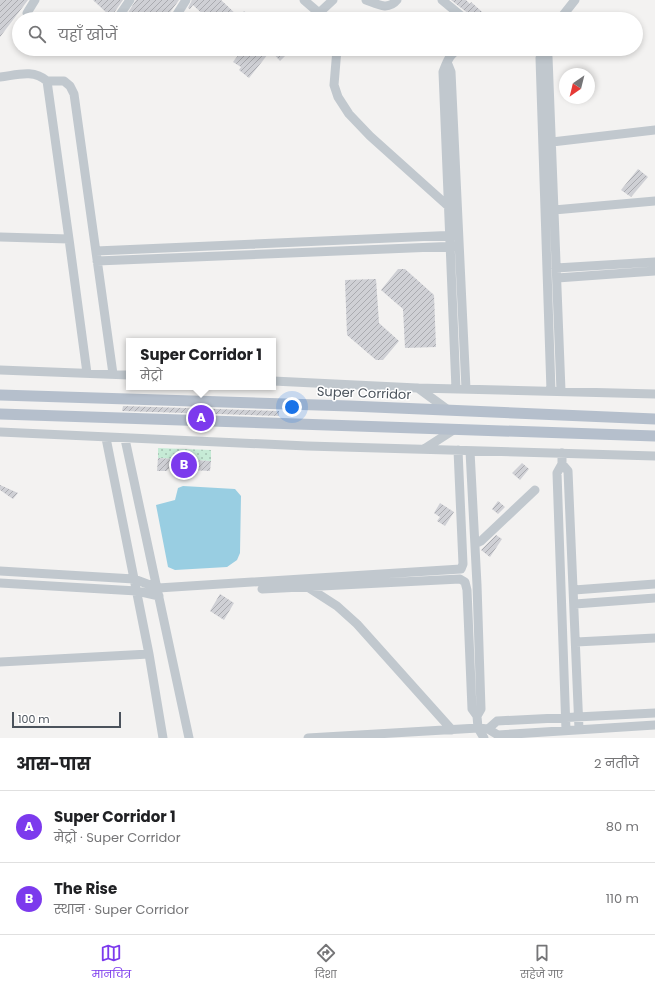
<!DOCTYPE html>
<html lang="hi">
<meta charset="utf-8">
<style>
:root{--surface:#fff;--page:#f2f2f2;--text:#202124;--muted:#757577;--line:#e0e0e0;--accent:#7c3aed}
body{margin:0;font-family:Poppins,"Noto Sans Devanagari",sans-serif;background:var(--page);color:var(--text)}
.compass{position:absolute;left:559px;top:68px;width:36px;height:36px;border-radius:50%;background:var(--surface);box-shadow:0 2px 6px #0003;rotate:215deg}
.scale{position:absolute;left:12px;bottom:10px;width:109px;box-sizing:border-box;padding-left:4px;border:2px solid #4b535c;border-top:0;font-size:11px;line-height:14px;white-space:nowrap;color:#4b535c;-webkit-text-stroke:3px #fff;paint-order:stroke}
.you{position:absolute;left:292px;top:407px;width:14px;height:14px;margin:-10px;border:3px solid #fff;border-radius:50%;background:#1a73e8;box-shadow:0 0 0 6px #1a73e833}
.badge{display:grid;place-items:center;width:26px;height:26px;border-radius:50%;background:var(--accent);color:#fff;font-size:13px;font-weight:700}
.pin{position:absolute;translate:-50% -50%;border:2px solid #fff;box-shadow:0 1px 4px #0006}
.popup{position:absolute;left:126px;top:338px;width:150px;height:52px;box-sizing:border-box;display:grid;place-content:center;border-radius:0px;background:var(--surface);filter:drop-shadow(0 1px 3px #0005);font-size:13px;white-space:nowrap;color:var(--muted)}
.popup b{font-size:15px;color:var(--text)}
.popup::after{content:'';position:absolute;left:50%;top:100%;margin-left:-8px;border:8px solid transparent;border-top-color:var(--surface)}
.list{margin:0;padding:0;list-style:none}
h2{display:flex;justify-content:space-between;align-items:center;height:52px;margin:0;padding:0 16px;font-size:17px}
h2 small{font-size:13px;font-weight:400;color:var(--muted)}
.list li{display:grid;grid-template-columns:26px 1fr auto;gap:12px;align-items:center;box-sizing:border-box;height:72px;padding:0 16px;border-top:1px solid var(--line)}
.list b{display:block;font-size:15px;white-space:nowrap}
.list p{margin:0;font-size:13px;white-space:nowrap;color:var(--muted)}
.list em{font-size:13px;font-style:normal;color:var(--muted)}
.icon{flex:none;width:22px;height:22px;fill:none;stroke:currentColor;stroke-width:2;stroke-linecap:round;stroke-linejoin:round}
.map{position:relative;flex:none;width:655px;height:738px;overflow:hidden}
.search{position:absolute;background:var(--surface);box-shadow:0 2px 6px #0003;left:12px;right:12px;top:12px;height:44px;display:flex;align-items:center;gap:10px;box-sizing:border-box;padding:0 14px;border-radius:22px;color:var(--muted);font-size:15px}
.sheet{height:196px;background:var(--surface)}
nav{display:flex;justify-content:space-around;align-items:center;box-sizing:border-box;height:56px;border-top:1px solid var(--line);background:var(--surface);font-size:11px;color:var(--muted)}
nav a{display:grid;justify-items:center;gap:2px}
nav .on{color:var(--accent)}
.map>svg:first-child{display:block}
.park{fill:url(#park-dots)}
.water{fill:#99cee2}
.building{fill:url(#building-hatch)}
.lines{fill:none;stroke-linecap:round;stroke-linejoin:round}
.minor{stroke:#c1c8ce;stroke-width:9}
.major{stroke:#b5bfcc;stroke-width:11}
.labels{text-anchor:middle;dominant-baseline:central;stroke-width:3;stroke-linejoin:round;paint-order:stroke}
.street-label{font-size:13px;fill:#4b535c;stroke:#fff}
</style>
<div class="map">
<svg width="655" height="738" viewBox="0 0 655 738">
<defs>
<pattern id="park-dots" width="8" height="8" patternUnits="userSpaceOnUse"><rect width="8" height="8" fill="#c6ebd6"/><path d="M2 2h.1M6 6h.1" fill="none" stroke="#a3c1b1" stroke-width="1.8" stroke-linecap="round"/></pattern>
<pattern id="building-hatch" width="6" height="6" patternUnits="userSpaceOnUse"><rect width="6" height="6" fill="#cfd0d5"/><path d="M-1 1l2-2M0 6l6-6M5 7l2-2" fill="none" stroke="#aaabb0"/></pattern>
</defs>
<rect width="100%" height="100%" fill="#f3f2f1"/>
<path class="park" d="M 158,448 L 211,450 L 211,461 L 158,458 Z"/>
<path class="water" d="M 183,486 L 235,489 L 241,496 L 240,553 L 237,560 L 227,567 L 175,570 L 168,567 L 156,505 L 175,500 L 178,488 Z"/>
<path class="building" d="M 0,0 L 28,0 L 0,37 Z
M 93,0 L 123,0 L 111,17 Z
M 136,0 L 179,0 L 165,19 L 124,19 Z
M 192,0 L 221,0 L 239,17 L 244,11 L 254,19 L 208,19 L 193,5 L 190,9 L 188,8 Z
M 451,0 L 466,0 L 470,4 L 471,2 L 490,19 L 471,19 L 469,14 Z
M 243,49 L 262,49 L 268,54 L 249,78 L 239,70 L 241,67 L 233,62 Z
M 275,49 L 292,49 L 280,61 L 272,52 Z
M 638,169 L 648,177 L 631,197 L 621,190 Z
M 398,269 L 405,269 L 434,295 L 436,347 L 405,348 L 403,309 L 381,290 Z
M 376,279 L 379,323 L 399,341 L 383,360 L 376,360 L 347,335 L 345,280 Z
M 123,406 L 279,411 L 279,416 L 122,411 Z
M 158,458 L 211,461 L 210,471 L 168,469 L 167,471 L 157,471 Z
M 522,463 L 529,469 L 520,480 L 512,473 Z
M 0,485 L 18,493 L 13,499 L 0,490 Z
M 498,501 L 505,507 L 498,514 L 492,509 Z
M 440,503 L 454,512 L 445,526 L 437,521 L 440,517 L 434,513 Z
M 496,535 L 502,539 L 490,557 L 481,550 Z
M 220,594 L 234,603 L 224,620 L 210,611 Z"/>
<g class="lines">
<path class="minor" d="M 304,0 L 319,13 L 333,0
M 366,0 C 377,4 388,11 397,0
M 442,0 L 465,19
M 27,13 L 35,0
M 117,19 L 130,0
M 174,19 L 186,0
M 560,19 L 575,0
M 337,49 L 334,85 L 338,97 L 349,114 L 370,136 L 448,206
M 542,49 L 548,57 L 561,391
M 543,53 L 540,58 L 551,391
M 447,62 L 451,72 L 466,389
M 0,77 C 17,75 33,69 47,81 L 69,239
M 47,81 L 64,81 L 70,86 L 74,94 L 113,374
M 552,142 L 655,130
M 554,210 L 655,201
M 0,237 L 69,239 L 87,373
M 96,251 L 458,235
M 97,261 L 459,246
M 556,268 L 655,262
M 557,278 L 655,271
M 0,370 L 129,375
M 273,381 L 417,388 L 655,394
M 418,388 L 448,410
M 456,389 L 443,72 C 447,62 450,51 462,49
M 0,432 L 307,446 L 655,456
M 106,438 L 149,654 L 163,738
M 125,439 L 189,738
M 424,449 L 455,429
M 562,453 L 562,464 L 557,473 L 566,730
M 562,464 L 568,471 L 579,729
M 475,544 L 481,541 L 535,490
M 0,571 L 134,579 L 158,588 L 461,569 L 463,564 L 458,450
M 0,583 L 137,591 L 159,596
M 306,586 L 337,606 L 357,624 L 452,730
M 262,589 L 460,579 L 465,582 L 467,590 L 472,709 L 477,716
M 574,590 L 655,584
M 575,604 L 655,598
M 576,642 L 655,638
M 0,662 L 149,654
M 478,728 L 488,729 L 498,735 L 655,725
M 478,728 L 484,738
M 488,729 L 497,721 L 655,713
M 308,738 L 478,728 L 477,716 L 481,709 L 477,585 L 470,451"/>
<path class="major" d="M 0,395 L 350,406 L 655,419
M 0,414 L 655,436"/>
</g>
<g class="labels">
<g class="street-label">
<text transform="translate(364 393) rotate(2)">Super Corridor</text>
</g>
</g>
</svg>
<svg class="compass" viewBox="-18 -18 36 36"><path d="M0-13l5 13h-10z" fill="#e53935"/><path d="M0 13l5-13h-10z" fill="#757577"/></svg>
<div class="scale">100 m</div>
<div class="you"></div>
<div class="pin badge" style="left:201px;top:418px">A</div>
<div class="popup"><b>Super Corridor 1</b>मेट्रो</div>
<div class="pin badge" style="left:184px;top:465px">B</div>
<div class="search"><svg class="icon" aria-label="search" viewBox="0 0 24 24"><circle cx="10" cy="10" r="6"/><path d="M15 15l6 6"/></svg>यहाँ खोजें</div>
</div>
<section class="sheet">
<h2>आस-पास<small>2 नतीजे</small></h2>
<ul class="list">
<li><span class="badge">A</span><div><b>Super Corridor 1</b><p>मेट्रो · Super Corridor</p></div><em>80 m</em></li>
<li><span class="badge">B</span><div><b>The Rise</b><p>स्थान · Super Corridor</p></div><em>110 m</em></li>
</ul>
</section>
<nav>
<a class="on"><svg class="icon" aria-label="map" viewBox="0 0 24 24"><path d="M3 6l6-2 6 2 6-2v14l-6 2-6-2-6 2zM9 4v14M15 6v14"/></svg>मानचित्र</a>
<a><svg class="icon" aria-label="directions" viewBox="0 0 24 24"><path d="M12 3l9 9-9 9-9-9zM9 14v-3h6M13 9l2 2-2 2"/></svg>दिशा</a>
<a><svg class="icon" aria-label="saved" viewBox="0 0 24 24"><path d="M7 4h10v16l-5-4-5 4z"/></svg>सहेजे गए</a>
</nav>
